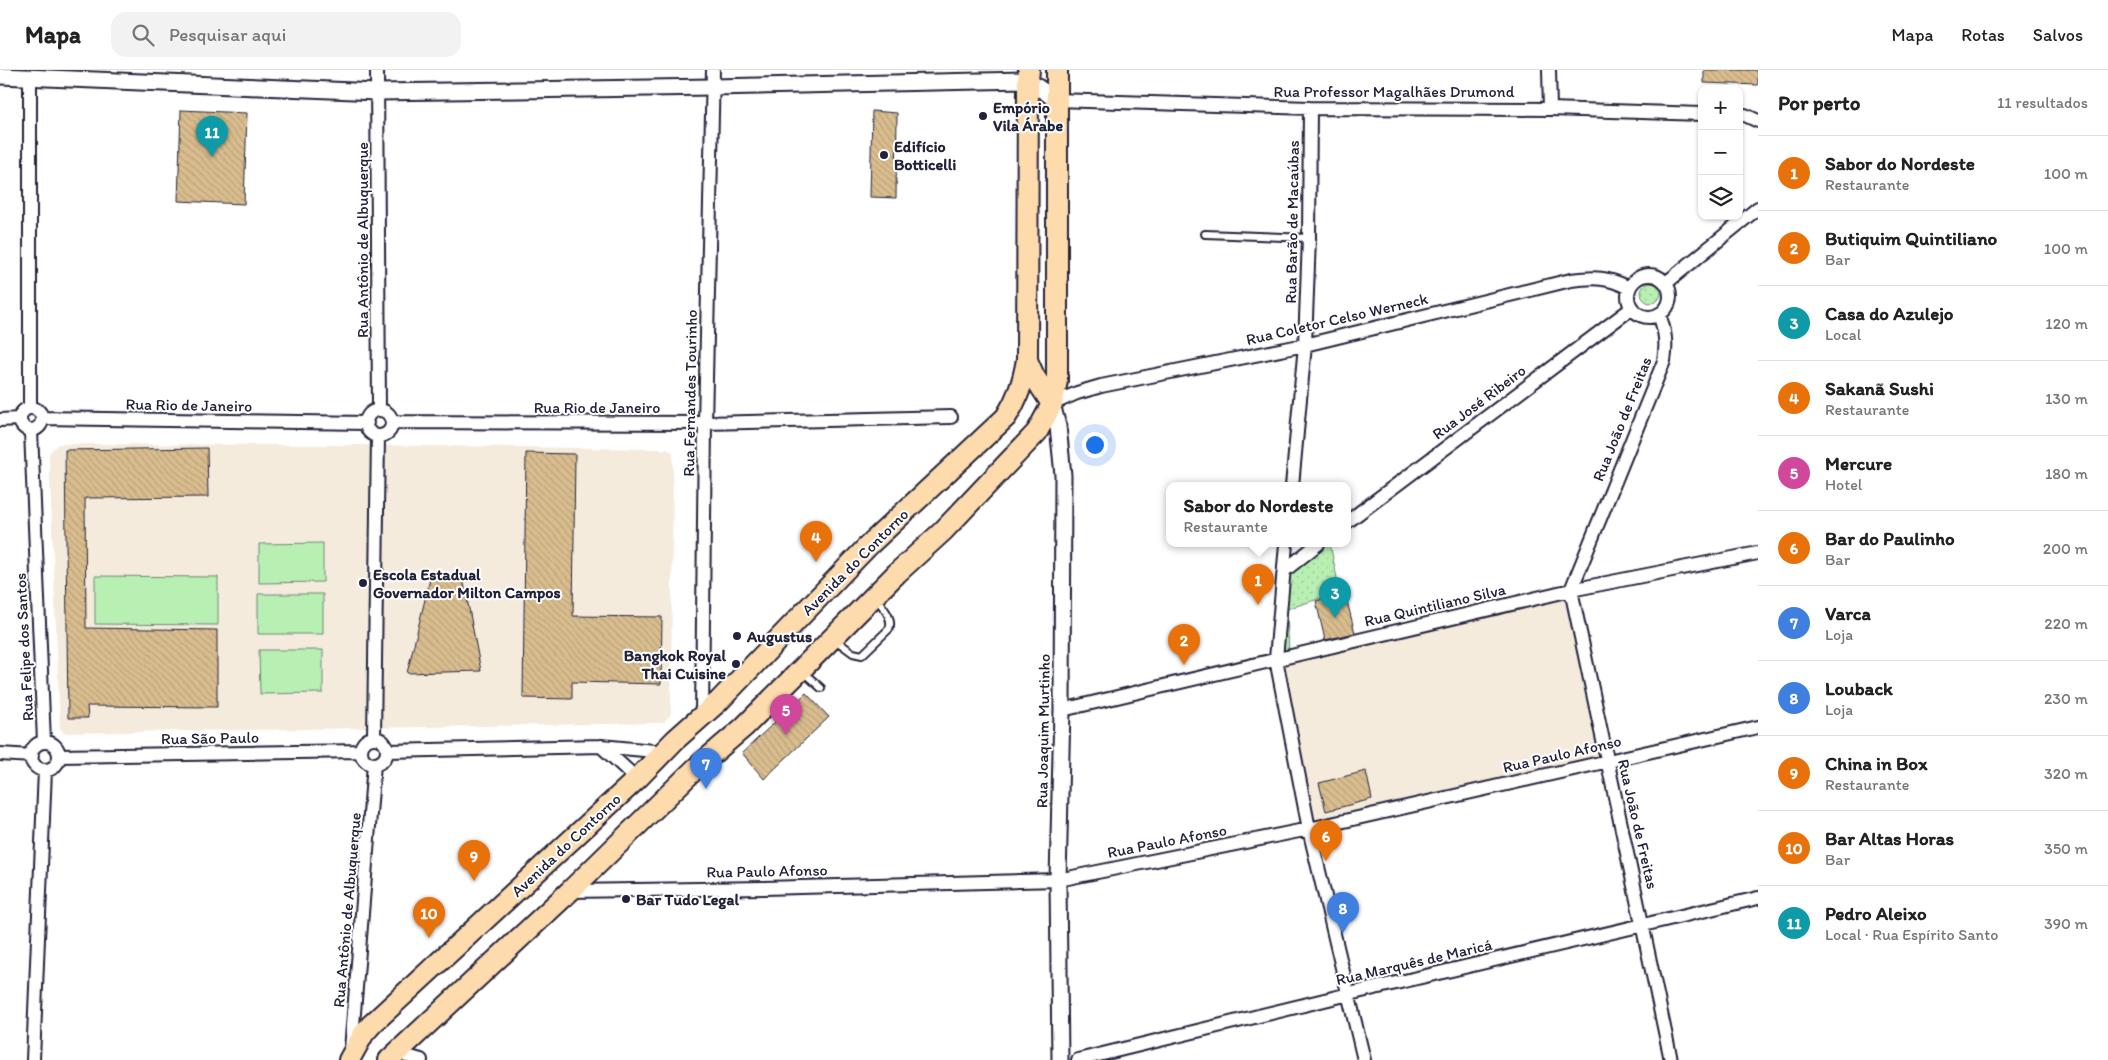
<!DOCTYPE html>
<html lang="pt">
<meta charset="utf-8">
<style>
:root{--surface:#fff;--page:#f2f2f2;--text:#222;--muted:#767676;--line:#e0e0e0;--accent:#22223b}
body{margin:0;font-family:Itim,sans-serif;background:var(--page);color:var(--text)}
.controls{position:absolute;right:15px;top:15px;display:grid;overflow:hidden;border-radius:10px;box-shadow:0 1px 4px #0004}
.controls button{width:45px;height:45px;display:grid;place-items:center;padding:0;border:0;border-bottom:1px solid var(--line);background:var(--surface);color:var(--text);font:25px sans-serif}
.you{position:absolute;left:1094px;top:374px;width:18px;height:18px;margin:-12px;border:4px solid #fff;border-radius:50%;background:#1a73e8;box-shadow:0 0 0 8px #1a73e833}
.badge{display:grid;place-items:center;width:32px;height:32px;border-radius:50%;background:var(--accent);color:#fff;font-size:16px;font-weight:700}
.pin{position:absolute;translate:-50% -41px;filter:drop-shadow(0 1px 2px #0008)}
.pin::after{content:'';position:absolute;top:26px;width:18px;height:15px;background:inherit;clip-path:polygon(0 0,100% 0,50% 100%)}
.popup{position:absolute;left:1166px;top:412px;width:185px;height:65px;box-sizing:border-box;display:grid;place-content:center;border-radius:10px;background:var(--surface);filter:drop-shadow(0 1px 4px #0005);font-size:16px;white-space:nowrap;color:var(--muted)}
.popup b{font-size:19px;color:var(--text)}
.popup::after{content:'';position:absolute;left:50%;top:100%;margin-left:-10px;border:10px solid transparent;border-top-color:var(--surface)}
.list{margin:0;padding:0;list-style:none}
h2{display:flex;justify-content:space-between;align-items:center;height:65px;margin:0;padding:0 20px;font-size:21px}
h2 small{font-size:16px;font-weight:400;color:var(--muted)}
.list li{display:grid;grid-template-columns:32px 1fr auto;gap:15px;align-items:center;box-sizing:border-box;height:75px;padding:0 20px;border-top:1px solid var(--line)}
.list b{display:block;font-size:19px;white-space:nowrap}
.list p{margin:0;font-size:16px;white-space:nowrap;color:var(--muted)}
.list em{font-size:16px;font-style:normal;color:var(--muted)}
.icon{flex:none;width:28px;height:28px;fill:none;stroke:currentColor;stroke-width:2;stroke-linecap:round;stroke-linejoin:round}
.map{position:relative;flex:none;width:1758px;height:990px;overflow:hidden}
header{display:flex;align-items:center;gap:30px;box-sizing:border-box;height:70px;padding:0 25px;background:var(--surface);border-bottom:1px solid var(--line)}
header strong{font-size:24px}
nav{display:flex;gap:28px;margin-inline-start:auto;font-size:18px}
.search{width:350px;height:45px;background:var(--page);display:flex;align-items:center;gap:12px;box-sizing:border-box;padding:0 18px;border-radius:15px;color:var(--muted);font-size:19px}
main{display:flex}
aside{flex:1;background:var(--surface)}
.map>svg:first-child{display:block}
.built{fill:#f4ebdd}
.park{fill:url(#park-dots);stroke:#6d8876}
.pitch{fill:#b8efb2;stroke:#6d8876}
.building{fill:url(#building-back-hatch);stroke:#22223b}
.lines{fill:none;stroke-linecap:round;stroke-linejoin:round}
.service-casing{stroke:#22223b;stroke-width:10}
.minor-casing{stroke:#22223b;stroke-width:16}
.tertiary-casing{stroke:#22223b;stroke-width:19}
.primary-casing{stroke:#22223b;stroke-width:24}
.service{stroke:#fff;stroke-width:6}
.minor{stroke:#fff;stroke-width:12}
.tertiary{stroke:#fff;stroke-width:15}
.primary{stroke:#fedbac;stroke-width:20}
.poi-dot{fill:#22223b;stroke:#fff;stroke-width:2}
.labels{text-anchor:middle;dominant-baseline:central;stroke-width:4;stroke-linejoin:round;paint-order:stroke}
.street-label{font-size:16px;fill:#22223b;stroke:#fff}
.poi-label{font-size:16px;font-weight:bold;fill:#22223b;stroke:#fff;text-anchor:start}
</style>
<header>
<strong>Mapa</strong>
<div class="search"><svg class="icon" aria-label="search" viewBox="0 0 24 24"><circle cx="10" cy="10" r="6"/><path d="M15 15l6 6"/></svg>Pesquisar aqui</div>
<nav><a>Mapa</a><a>Rotas</a><a>Salvos</a></nav>
</header>
<main>
<div class="map">
<svg width="1758" height="990" viewBox="0 0 1758 990">
<defs>
<pattern id="park-dots" width="8" height="8" patternUnits="userSpaceOnUse" patternTransform="scale(1.25)"><rect width="8" height="8" fill="#b8efb2"/><path d="M2 2h.1M6 6h.1" fill="none" stroke="#9ecd9a" stroke-width="1.8" stroke-linecap="round"/></pattern>
<pattern id="building-back-hatch" width="6" height="6" patternUnits="userSpaceOnUse" patternTransform="scale(1.25)"><rect width="6" height="6" fill="#d9bd8e"/><path d="M-1 5l2 2M0 0l6 6M5-1l2 2" fill="none" stroke="#baa27b"/></pattern>
</defs>
<rect width="100%" height="100%" fill="#fff"/>
<filter id="ink" filterUnits="userSpaceOnUse"><feTurbulence type="fractalNoise" baseFrequency=".02" numOctaves="2"/><feDisplacementMap in="SourceGraphic" scale="10" xChannelSelector="R" yChannelSelector="G"/><feConvolveMatrix kernelMatrix="1 2 1 2 8 2 1 2 1" color-interpolation-filters="sRGB"/></filter>
<g filter="url(#ink)">
<path class="built" d="M 58,374 L 357,375 L 666,379 L 673,382 L 671,644 L 663,653 L 64,663 L 60,658 L 49,383 Z
M 1568,519 L 1606,690 L 1309,757 L 1276,587 Z"/>
<path class="park" d="M1641 223a10 10 0 1 1 20 0a10 10 0 1 1-20 0Z
M 1319,474 L 1330,474 L 1340,522 L 1287,539 L 1289,584 L 1276,587 L 1286,500 Z"/>
<path class="pitch" d="M 323,473 L 323,512 L 259,513 L 259,474 Z
M 95,506 L 218,507 L 218,555 L 95,554 Z
M 258,524 L 323,524 L 323,564 L 258,564 Z
M 259,580 L 323,580 L 323,623 L 260,624 Z"/>
<path class="building" d="M 1704,0 L 1758,0 L 1758,15 L 1704,13 Z
M 181,40 L 247,43 L 244,134 L 178,131 Z
M 872,41 L 897,43 L 896,128 L 870,127 Z
M 207,378 L 208,427 L 85,428 L 86,558 L 217,560 L 217,637 L 87,636 L 88,648 L 68,648 L 65,380 Z
M 526,383 L 575,384 L 573,546 L 662,547 L 661,614 L 572,612 L 572,629 L 523,628 Z
M 463,508 L 481,601 L 407,603 L 430,509 Z
M 1345,523 L 1355,563 L 1325,570 L 1316,531 Z
M 806,623 L 829,647 L 764,709 L 742,683 Z
M 1366,701 L 1372,729 L 1326,741 L 1319,713 Z"/>
<g class="lines">
<g class="service-casing">
<path id="service" d="M 1205,164 L 1309,168
M 834,569 L 853,583 L 862,585 L 889,559 C 894,548 882,536 875,527
M 802,601 L 821,618"/>
</g>
<g class="minor-casing">
<path id="minor" d="M 377,0 L 379,340
M 1549,0 L 1550,39
M 30,6 L 30,338
M 1056,30 L 1310,38 L 1550,39 L 1702,44
M 1739,45 L 1745,45 L 1758,51
M1628 226a21 21 0 1 1 42 0a21 21 0 1 1-42 0Z
M 1666,213 L 1758,138
M 1659,244 C 1665,261 1667,273 1664,291 L 1571,520 L 1671,990
M 1052,334 L 1077,323 L 1101,316 L 1305,275 L 1571,210 C 1595,207 1608,207 1629,218
M20 349a11 11 0 1 1 22 0a11 11 0 1 1-22 0Z
M366 353a13 13 0 1 1 26 0a13 13 0 1 1-26 0Z
M 42,348 L 367,353
M 0,350 L 19,349
M 392,352 L 705,353 L 951,347
M 31,361 L 44,672
M 1292,416 L 1305,275 L 1309,168 L 1310,38
M 1347,452 L 1632,238
M 1286,474 L 1276,589 L 1309,759 L 1364,990
M 1284,501 L 1318,474
M 1062,640 L 1571,520 L 1758,483
M 702,647 L 705,353 L 713,0
M 374,667 L 378,366
M361 681a13 13 0 1 1 26 0a13 13 0 1 1-26 0Z
M31 686a14 14 0 1 1 28 0a14 14 0 1 1-28 0Z
M 601,676 L 637,709
M 388,681 L 601,676 L 665,682
M 0,684 L 32,686
M 59,686 L 361,681
M 570,821 L 764,818 L 1058,810 L 1309,759 L 1758,657
M 351,980 L 374,694
M 396,983 L 421,990
M 33,990 L 45,700
M 1078,990 L 1349,924 L 1758,828"/>
</g>
<g class="tertiary-casing">
<path id="tertiary" d="M 0,6 L 377,22 L 713,17 L 1028,10 L 1056,30
M 1052,334 L 1058,356 L 1063,405 L 1062,640 L 1058,810 L 1060,990"/>
</g>
<g class="primary-casing">
<path id="primary" d="M 1027,290 L 1034,306 L 1052,334
M 349,990 L 364,963 L 372,954 L 637,709 L 675,670 L 719,631 L 869,475 L 1006,347 C 1018,328 1023,312 1027,290 L 1028,10 L 1029,0
M 389,990 L 570,821 L 696,698 L 744,657 L 897,503 L 943,461 L 1037,362 L 1052,334 L 1057,311 L 1057,0"/>
</g>
<use href="#service" class="service"/>
<use href="#minor" class="minor"/>
<use href="#tertiary" class="tertiary"/>
<use href="#primary" class="primary"/>
</g>
</g>
<g class="poi-dot">
<circle cx="983" cy="46" r="5"/>
<circle cx="884" cy="85" r="5"/>
<circle cx="363" cy="513" r="5"/>
<circle cx="737" cy="566" r="5"/>
<circle cx="736" cy="594" r="5"/>
<circle cx="626" cy="829" r="5"/>
</g>
<g class="labels">
<g class="street-label">
<text x="1394" y="21">Rua Professor Magalhães Drumond</text>
<text transform="translate(1292 152) rotate(-89)">Rua Barão de Macaúbas</text>
<text transform="translate(362 170) rotate(-90)">Rua Antônio de Albuquerque</text>
<text transform="translate(1337 249) rotate(-13)">Rua Coletor Celso Werneck</text>
<text transform="translate(690 323) rotate(-89)">Rua Fernandes Tourinho</text>
<text transform="translate(1479 332) rotate(-37)">Rua José Ribeiro</text>
<text transform="translate(189 335) rotate(1)">Rua Rio de Janeiro</text>
<text x="597" y="337">Rua Rio de Janeiro</text>
<text transform="translate(1622 349) rotate(-68)">Rua João de Freitas</text>
<text transform="translate(855 492) rotate(-45)">Avenida do Contorno</text>
<text transform="translate(1435 535) rotate(-13)">Rua Quintiliano Silva</text>
<text transform="translate(24 577) rotate(-93)">Rua Felipe dos Santos</text>
<text transform="translate(1043 661) rotate(-89)">Rua Joaquim Murtinho</text>
<text transform="translate(210 668) rotate(-1)">Rua São Paulo</text>
<text transform="translate(1562 684) rotate(-13)">Rua Paulo Afonso</text>
<text transform="translate(1638 754) rotate(77)">Rua João de Freitas</text>
<text transform="translate(1167 771) rotate(-11)">Rua Paulo Afonso</text>
<text transform="translate(566 775) rotate(-43)">Avenida do Contorno</text>
<text transform="translate(767 801) rotate(-1)">Rua Paulo Afonso</text>
<text transform="translate(347 840) rotate(-85)">Rua Antônio de Albuquerque</text>
<text transform="translate(1414 892) rotate(-13)">Rua Marquês de Maricá</text>
</g>
<g class="poi-label">
<text x="993" y="37">Empório<tspan x="993" dy="18">Vila Árabe</tspan></text>
<text x="894" y="76">Edifício<tspan x="894" dy="18">Botticelli</tspan></text>
<text x="373" y="504">Escola Estadual<tspan x="373" dy="18">Governador Milton Campos</tspan></text>
<text x="747" y="566">Augustus</text>
<text x="726" y="585" text-anchor="end">Bangkok Royal<tspan x="726" dy="18">Thai Cuisine</tspan></text>
<text x="636" y="829">Bar Tudo Legal</text>
</g>
</g>
</svg>
<div class="controls">
<button>+</button>
<button>−</button>
<button><svg class="icon" aria-label="layers" viewBox="0 0 24 24"><path d="M12 4l9 5-9 5-9-5zM3 14l9 5 9-5"/></svg></button>
</div>
<div class="you"></div>
<div class="pin badge" style="left:1258px;top:535px;background:#e8710a">1</div>
<div class="popup"><b>Sabor do Nordeste</b>Restaurante</div>
<div class="pin badge" style="left:1184px;top:595px;background:#e8710a">2</div>
<div class="pin badge" style="left:1335px;top:548px;background:#0f9aa8">3</div>
<div class="pin badge" style="left:816px;top:492px;background:#e8710a">4</div>
<div class="pin badge" style="left:786px;top:665px;background:#d1479c">5</div>
<div class="pin badge" style="left:1326px;top:791px;background:#e8710a">6</div>
<div class="pin badge" style="left:706px;top:719px;background:#3f7fe0">7</div>
<div class="pin badge" style="left:1343px;top:863px;background:#3f7fe0">8</div>
<div class="pin badge" style="left:474px;top:811px;background:#e8710a">9</div>
<div class="pin badge" style="left:429px;top:868px;background:#e8710a">10</div>
<div class="pin badge" style="left:212px;top:87px;background:#0f9aa8">11</div>
</div>
<aside>
<h2>Por perto<small>11 resultados</small></h2>
<ul class="list">
<li><span class="badge" style="background:#e8710a">1</span><div><b>Sabor do Nordeste</b><p>Restaurante</p></div><em>100 m</em></li>
<li><span class="badge" style="background:#e8710a">2</span><div><b>Butiquim Quintiliano</b><p>Bar</p></div><em>100 m</em></li>
<li><span class="badge" style="background:#0f9aa8">3</span><div><b>Casa do Azulejo</b><p>Local</p></div><em>120 m</em></li>
<li><span class="badge" style="background:#e8710a">4</span><div><b>Sakanã Sushi</b><p>Restaurante</p></div><em>130 m</em></li>
<li><span class="badge" style="background:#d1479c">5</span><div><b>Mercure</b><p>Hotel</p></div><em>180 m</em></li>
<li><span class="badge" style="background:#e8710a">6</span><div><b>Bar do Paulinho</b><p>Bar</p></div><em>200 m</em></li>
<li><span class="badge" style="background:#3f7fe0">7</span><div><b>Varca</b><p>Loja</p></div><em>220 m</em></li>
<li><span class="badge" style="background:#3f7fe0">8</span><div><b>Louback</b><p>Loja</p></div><em>230 m</em></li>
<li><span class="badge" style="background:#e8710a">9</span><div><b>China in Box</b><p>Restaurante</p></div><em>320 m</em></li>
<li><span class="badge" style="background:#e8710a">10</span><div><b>Bar Altas Horas</b><p>Bar</p></div><em>350 m</em></li>
<li><span class="badge" style="background:#0f9aa8">11</span><div><b>Pedro Aleixo</b><p>Local · Rua Espírito Santo</p></div><em>390 m</em></li>
</ul>
</aside>
</main>
